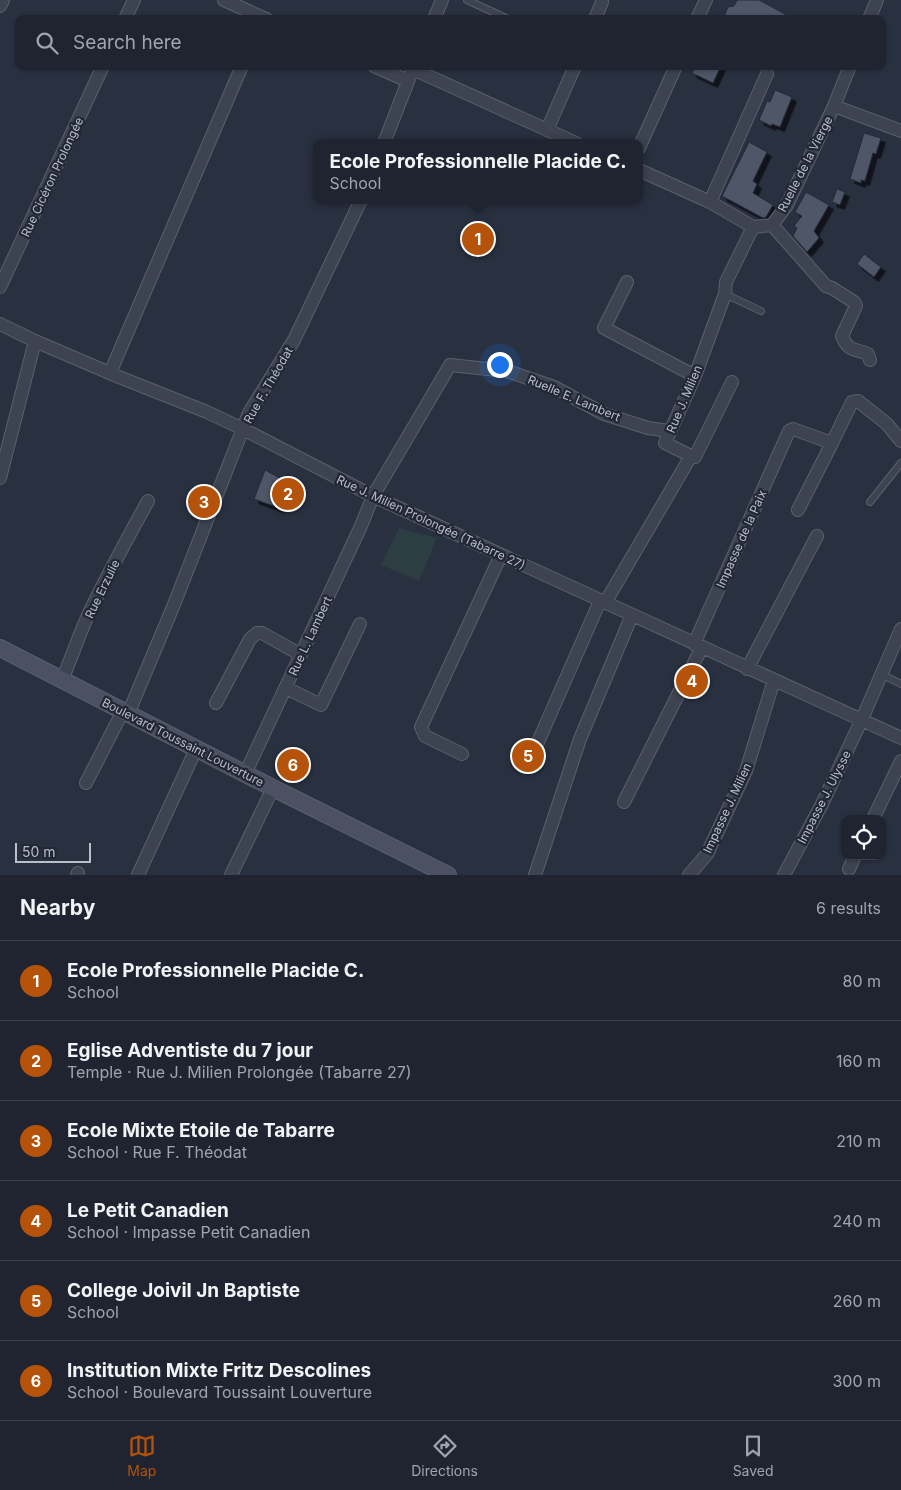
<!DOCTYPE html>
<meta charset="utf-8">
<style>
:root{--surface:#1f2430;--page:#272c38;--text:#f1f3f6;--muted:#a1a4ab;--line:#3c414c;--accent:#b45309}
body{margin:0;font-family:Inter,sans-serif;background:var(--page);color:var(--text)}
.controls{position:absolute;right:15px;bottom:15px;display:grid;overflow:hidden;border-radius:10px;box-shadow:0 1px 4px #0004}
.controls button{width:45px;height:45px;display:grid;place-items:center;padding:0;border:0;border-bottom:1px solid var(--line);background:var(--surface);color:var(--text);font:25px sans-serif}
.scale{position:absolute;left:15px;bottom:12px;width:76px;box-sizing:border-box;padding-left:5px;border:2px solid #babeca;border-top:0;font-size:14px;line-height:18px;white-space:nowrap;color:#babeca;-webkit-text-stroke:4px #222735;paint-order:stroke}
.you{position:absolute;left:499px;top:364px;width:18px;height:18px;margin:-12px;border:4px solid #fff;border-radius:50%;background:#1a73e8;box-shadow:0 0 0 8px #1a73e833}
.badge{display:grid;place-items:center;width:32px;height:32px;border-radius:50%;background:var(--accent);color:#fff;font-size:16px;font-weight:700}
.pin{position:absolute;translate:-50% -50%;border:2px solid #fff;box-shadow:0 1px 5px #0006}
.popup{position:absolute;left:313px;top:139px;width:330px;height:65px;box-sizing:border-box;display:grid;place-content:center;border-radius:10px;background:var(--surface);filter:drop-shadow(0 1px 4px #0005);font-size:16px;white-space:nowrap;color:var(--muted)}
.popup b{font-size:19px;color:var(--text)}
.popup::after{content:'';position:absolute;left:50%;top:100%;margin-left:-10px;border:10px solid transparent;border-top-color:var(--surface)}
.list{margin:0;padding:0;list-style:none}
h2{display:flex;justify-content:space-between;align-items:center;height:65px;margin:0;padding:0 20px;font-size:21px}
h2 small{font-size:16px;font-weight:400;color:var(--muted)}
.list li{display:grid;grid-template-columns:32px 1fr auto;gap:15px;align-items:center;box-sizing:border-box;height:80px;padding:0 20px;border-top:1px solid var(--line)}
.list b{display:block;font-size:19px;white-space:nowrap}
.list p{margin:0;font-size:16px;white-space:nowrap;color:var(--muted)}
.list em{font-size:16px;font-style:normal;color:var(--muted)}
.icon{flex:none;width:28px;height:28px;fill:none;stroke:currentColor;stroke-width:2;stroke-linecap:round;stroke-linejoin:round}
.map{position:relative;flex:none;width:901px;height:875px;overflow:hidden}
.search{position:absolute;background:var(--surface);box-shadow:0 1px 4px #0004;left:15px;right:15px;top:15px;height:55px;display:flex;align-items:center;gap:12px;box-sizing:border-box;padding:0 18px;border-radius:10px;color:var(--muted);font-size:19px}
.sheet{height:545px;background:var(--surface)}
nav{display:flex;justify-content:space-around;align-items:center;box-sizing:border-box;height:70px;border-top:1px solid var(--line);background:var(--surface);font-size:14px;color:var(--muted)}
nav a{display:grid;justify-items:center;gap:2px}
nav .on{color:var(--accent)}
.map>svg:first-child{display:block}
.green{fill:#2c3e42}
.building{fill:#505768;stroke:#242937;filter:url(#shadow)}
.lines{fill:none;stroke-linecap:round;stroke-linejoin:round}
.lane-casing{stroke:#5b606d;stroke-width:8}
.street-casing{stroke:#5b606d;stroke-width:14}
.secondary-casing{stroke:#5b606d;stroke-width:18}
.lane{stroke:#3d4350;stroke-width:6}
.street{stroke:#3d4350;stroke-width:12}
.secondary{stroke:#4b5162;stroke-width:16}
.labels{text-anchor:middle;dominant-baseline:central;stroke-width:4.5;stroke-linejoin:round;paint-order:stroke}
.street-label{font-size:12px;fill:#babeca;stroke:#222735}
</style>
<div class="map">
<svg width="901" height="875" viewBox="0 0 901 875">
<defs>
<filter id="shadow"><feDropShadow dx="4.5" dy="4.5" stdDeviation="0" flood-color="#0009"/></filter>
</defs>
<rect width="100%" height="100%" fill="#293040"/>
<path class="green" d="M 399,528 L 437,538 L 419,581 L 381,565 Z"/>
<path class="building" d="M 737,0 L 759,0 L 794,19 L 723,19 L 728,7 L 734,6 Z
M 696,66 L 721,66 L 713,83 L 692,73 Z
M 775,90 L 792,97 L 780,127 L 772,124 L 771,126 L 759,120 L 767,101 L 770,102 Z
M 864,133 L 881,138 L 876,154 L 873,153 L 865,181 L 861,180 L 861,183 L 850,179 Z
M 749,142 L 767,152 L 753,181 L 757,184 L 753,193 L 773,205 L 766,217 L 763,218 L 722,196 Z
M 837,189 L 845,192 L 840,205 L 832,202 Z
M 806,192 L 829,205 L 814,231 L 819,238 L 807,252 L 793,236 L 797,228 L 794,226 L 802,216 L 795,212 Z
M 864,254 L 881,267 L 874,277 L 857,264 Z
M 265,470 L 289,483 L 279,508 L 254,499 Z"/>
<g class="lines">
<g class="lane-casing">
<path id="lane" d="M 467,0 L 508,19
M 725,294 L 761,311
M 870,502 L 901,463
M 881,674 L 901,684"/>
</g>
<g class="street-casing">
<path id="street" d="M 224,0 L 266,19
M 0,6 L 3,0
M 125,19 L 134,0
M 434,19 L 442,0
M 595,19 L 602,2
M 697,19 L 706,0
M 869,19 L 877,0
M 374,66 L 408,81
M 850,66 L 834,106 L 901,131
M 413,69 L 576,143
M 547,130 L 575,66
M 384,143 L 414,66
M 639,148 L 676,66
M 639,170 L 710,202 L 753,227 L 772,225 L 787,205 L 834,106
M 710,202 L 767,74
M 772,225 L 826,286 L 832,288 L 854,302 L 856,306 L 842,336 C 849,353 855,348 868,354 L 870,360
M 627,282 L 604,328 L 695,376
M 0,287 L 103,66
M 0,324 L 35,341 L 119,377 L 207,412 L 243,429 L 373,496 L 901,738
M 110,373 L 242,66
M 691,456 L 695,457 L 732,382
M 0,478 L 35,341
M 798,510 L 832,443
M 605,603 L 691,456 L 665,443 L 695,376 L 725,294 L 726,282 L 753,227
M 694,644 L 789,431 L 793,429 L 832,443 L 852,402 L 858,401 L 887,424 L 901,441
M 747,669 L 817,536
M 62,680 C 72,657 79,634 90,611 C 108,574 128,537 148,501
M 286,688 L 321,705 L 360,624
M 216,703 L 250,639 L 257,633 L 262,633 L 301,655
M 128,714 L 173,607 L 249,413 L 294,340 L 361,200
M 462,754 L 425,736 L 421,727 L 501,555
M 531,758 L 600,601
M 245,774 L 361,526 L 373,496 L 450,365 L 507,371 L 554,387 L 604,414 L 648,428 L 669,431
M 86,783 L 123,711
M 624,802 L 702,647
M 873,819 L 901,761
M 849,869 L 855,856
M 77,875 L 78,873
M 138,875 L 196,749
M 231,875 L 273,788
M 535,875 L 580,739 L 632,615
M 689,875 L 707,854 L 746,771 L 774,680
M 784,875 L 822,804 L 862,719 L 901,629"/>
</g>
<g class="secondary-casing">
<path id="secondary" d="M 0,648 L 273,788 L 448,875"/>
</g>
<use href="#lane" class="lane"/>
<use href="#street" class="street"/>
<use href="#secondary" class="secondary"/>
</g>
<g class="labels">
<g class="street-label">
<text transform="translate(805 164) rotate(-63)">Ruelle de la Vierge</text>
<text transform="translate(52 177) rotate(-65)">Rue Cicéron Prolongée</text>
<text transform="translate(268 385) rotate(-60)">Rue F. Théodat</text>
<text transform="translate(574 398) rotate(23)">Ruelle E. Lambert</text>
<text transform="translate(684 399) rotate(-67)">Rue J. Milien</text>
<text transform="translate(431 522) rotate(25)">Rue J. Milien Prolongée (Tabarre 27)</text>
<text transform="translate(741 539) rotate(-66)">Impasse de la Paix</text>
<text transform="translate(102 589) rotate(-64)">Rue Erzulie</text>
<text transform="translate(310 636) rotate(-65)">Rue L. Lambert</text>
<text transform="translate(183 742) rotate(27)">Boulevard Toussaint Louverture</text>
<text transform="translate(824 797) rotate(-63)">Impasse J. Ulysse</text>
<text transform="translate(727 808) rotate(-65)">Impasse J. Milien</text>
</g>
</g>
</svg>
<div class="controls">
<button><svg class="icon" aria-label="locate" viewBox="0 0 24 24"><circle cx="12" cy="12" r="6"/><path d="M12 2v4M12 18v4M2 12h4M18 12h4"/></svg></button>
</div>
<div class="scale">50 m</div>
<div class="you"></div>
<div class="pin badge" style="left:478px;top:239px">1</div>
<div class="popup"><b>Ecole Professionnelle Placide C.</b>School</div>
<div class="pin badge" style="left:288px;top:494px">2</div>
<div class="pin badge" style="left:204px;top:502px">3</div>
<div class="pin badge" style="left:692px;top:681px">4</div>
<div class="pin badge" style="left:528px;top:756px">5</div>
<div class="pin badge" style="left:293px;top:765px">6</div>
<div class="search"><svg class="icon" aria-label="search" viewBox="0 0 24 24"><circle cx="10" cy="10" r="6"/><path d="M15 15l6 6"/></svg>Search here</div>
</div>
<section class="sheet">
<h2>Nearby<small>6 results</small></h2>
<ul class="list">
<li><span class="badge">1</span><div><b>Ecole Professionnelle Placide C.</b><p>School</p></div><em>80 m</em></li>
<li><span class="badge">2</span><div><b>Eglise Adventiste du 7 jour</b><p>Temple · Rue J. Milien Prolongée (Tabarre 27)</p></div><em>160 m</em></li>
<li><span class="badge">3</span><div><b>Ecole Mixte Etoile de Tabarre</b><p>School · Rue F. Théodat</p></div><em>210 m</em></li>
<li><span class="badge">4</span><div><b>Le Petit Canadien</b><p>School · Impasse Petit Canadien</p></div><em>240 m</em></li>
<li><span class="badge">5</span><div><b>College Joivil Jn Baptiste</b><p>School</p></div><em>260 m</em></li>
<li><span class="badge">6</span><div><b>Institution Mixte Fritz Descolines</b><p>School · Boulevard Toussaint Louverture</p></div><em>300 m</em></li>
</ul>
</section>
<nav>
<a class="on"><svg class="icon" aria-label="map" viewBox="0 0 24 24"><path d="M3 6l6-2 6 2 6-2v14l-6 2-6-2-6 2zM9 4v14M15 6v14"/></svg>Map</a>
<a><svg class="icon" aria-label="directions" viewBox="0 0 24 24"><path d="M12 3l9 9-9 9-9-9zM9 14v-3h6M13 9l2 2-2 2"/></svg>Directions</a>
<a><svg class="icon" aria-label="saved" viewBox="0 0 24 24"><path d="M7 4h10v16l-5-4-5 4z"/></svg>Saved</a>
</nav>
